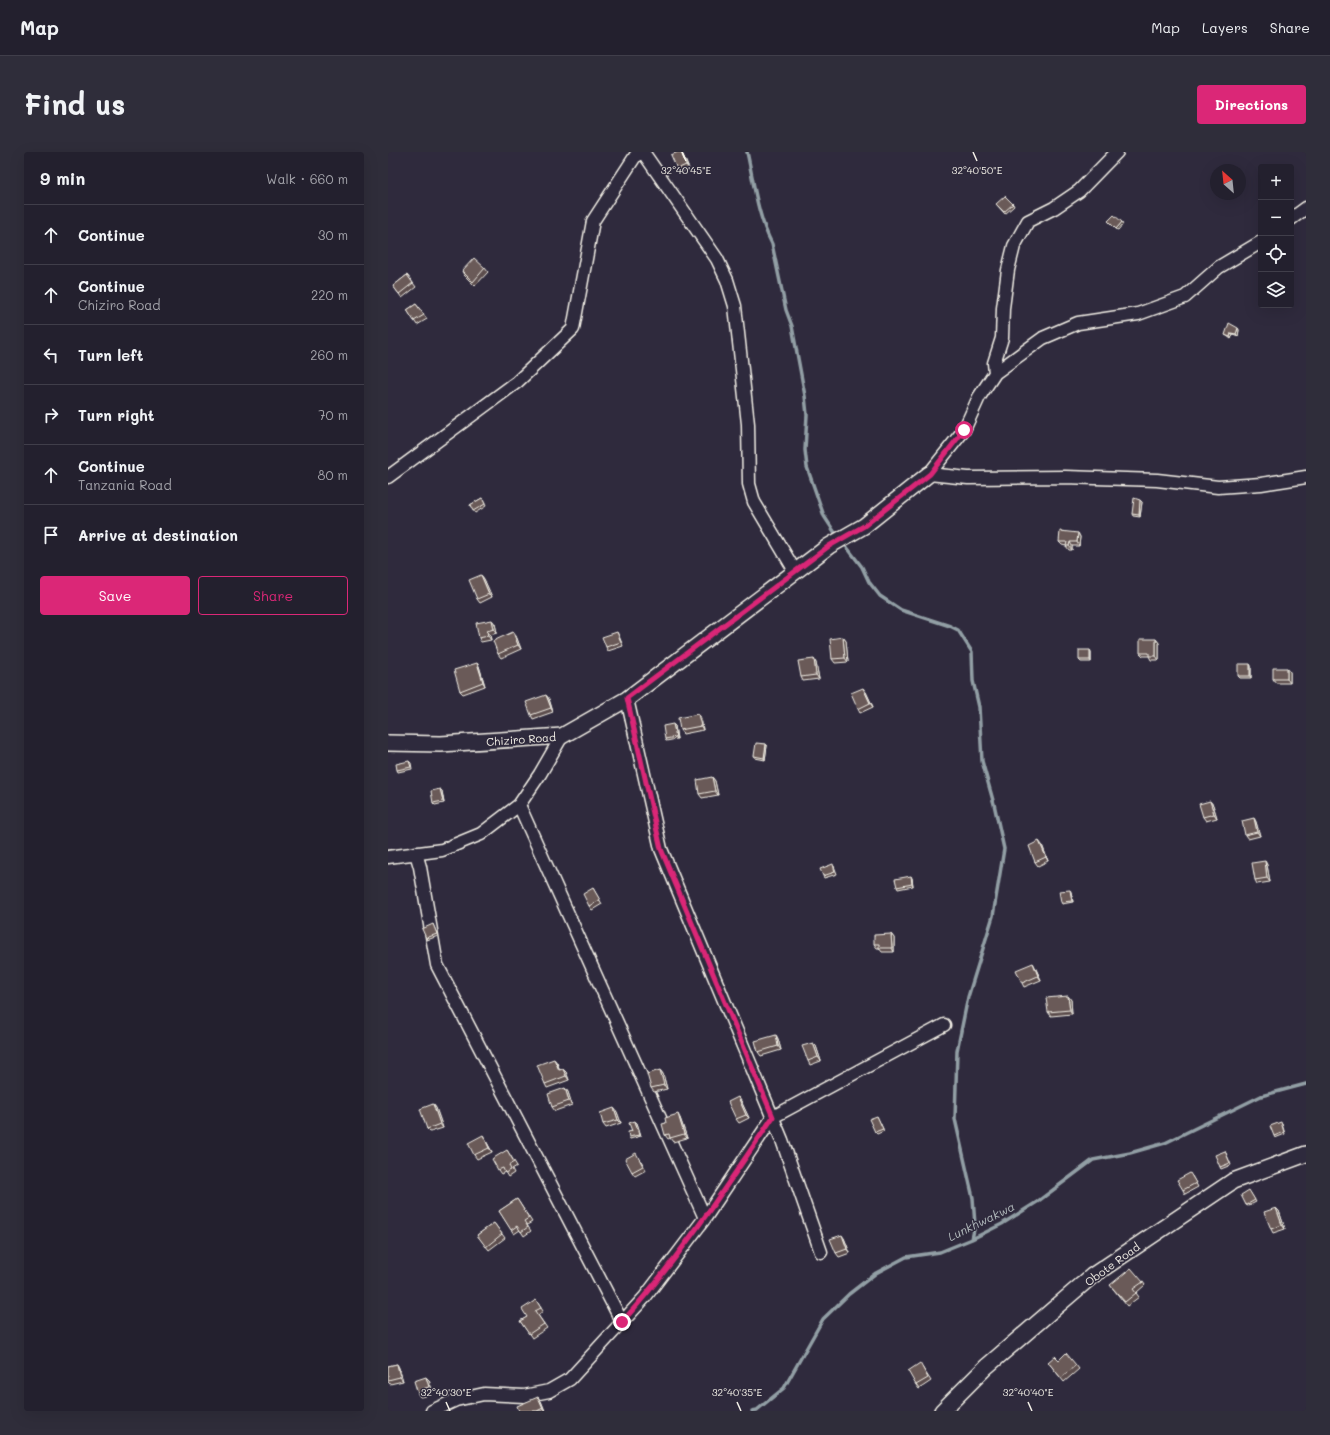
<!DOCTYPE html>
<meta charset="utf-8">
<style>
:root{--surface:#23202e;--page:#2f2d3a;--text:#f1f3f6;--muted:#a3a3aa;--line:#403e4a;--accent:#db2777}
body{margin:0;font-family:Mali,sans-serif;background:var(--page);color:var(--text)}
.controls{position:absolute;right:12px;top:12px;display:grid;overflow:hidden;border-radius:4px;box-shadow:0 4px 16px #0002}
.controls button{width:36px;height:36px;display:grid;place-items:center;padding:0;border:0;border-bottom:1px solid var(--line);background:var(--surface);color:var(--text);font:20px sans-serif}
.compass{position:absolute;left:822px;top:12px;width:36px;height:36px;border-radius:50%;background:var(--surface);box-shadow:0 4px 16px #0002;rotate:333deg}
.stop{position:absolute;width:12px;height:12px;margin:-9px;border:3px solid #db2777;border-radius:50%;background:#fff}
.stop.end{background:#db2777;border-color:#fff;box-shadow:0 1px 4px #0008}
.list{margin:0;padding:0;list-style:none}
h2{display:flex;justify-content:space-between;align-items:center;height:52px;margin:0;padding:0 16px;font-size:17px}
h2 small{font-size:13px;font-weight:400;color:var(--muted)}
.list li{display:grid;grid-template-columns:26px 1fr auto;gap:12px;align-items:center;box-sizing:border-box;height:60px;padding:0 16px;border-top:1px solid var(--line)}
.list b{display:block;font-size:15px;white-space:nowrap}
.list p{margin:0;font-size:13px;white-space:nowrap;color:var(--muted)}
.list em{font-size:13px;font-style:normal;color:var(--muted)}
.actions{display:flex;gap:8px;padding:12px 16px}
.actions a{flex:1;padding:9px 0;border:1px solid var(--accent);border-radius:4px;text-align:center;font-size:14px;color:var(--accent)}
.actions .main{background:var(--accent);color:#fff}
.icon{flex:none;width:22px;height:22px;fill:none;stroke:currentColor;stroke-width:2;stroke-linecap:round;stroke-linejoin:round}
.map{position:relative;flex:none;width:918px;height:1259px;overflow:hidden;border-radius:4px}
header{display:flex;align-items:center;gap:24px;box-sizing:border-box;height:56px;padding:0 20px;background:var(--surface);border-bottom:1px solid var(--line)}
header strong{font-size:19px}
nav{display:flex;gap:22px;margin-inline-start:auto;font-size:14px}
.intro{display:flex;align-items:center;justify-content:space-between;box-sizing:border-box;height:96px;padding:0 24px}
h1{margin:0;font-size:28px}
.button{padding:10px 18px;border-radius:4px;background:var(--accent);color:#fff;font-size:14px;font-weight:700}
main{display:flex;gap:24px;padding:0 24px}
aside{flex:1;background:var(--surface);border-radius:4px;box-shadow:0 4px 16px #0002}
.map>svg:first-child{display:block}
.lines{fill:none;stroke-linecap:round;stroke-linejoin:round}
.stream{stroke:#929fa5;stroke-width:3.5}
.minor-casing{stroke:#f4f1e8;stroke-width:15}
.tertiary-casing{stroke:#f4f1e8;stroke-width:18}
.minor{stroke:#2f2a3d;stroke-width:12}
.tertiary{stroke:#2f2a3d;stroke-width:15}
.wall{fill:#5c4d4d;stroke:#f4f1e8}
.shaded-wall{fill:#4b3f3e;stroke:#f4f1e8}
.building{fill:#6b5a59;stroke:#f4f1e8}
.route{stroke:#db2777;stroke-width:5}
.ticks{fill:none;stroke:#f4f1e8;stroke-width:1.5}
.labels{text-anchor:middle;dominant-baseline:central;stroke-width:3;stroke-linejoin:round;paint-order:stroke}
.street-label{font-size:11px;fill:#f4f1e8;stroke:#2f2a3d}
.water-label{font-size:12px;font-style:italic;fill:#b2babc;stroke:#2f2a3d}
.ticks-label{font-size:10px;text-anchor:middle;fill:#f4f1e8;stroke:#2f2a3d;stroke-width:3;stroke-linejoin:round;paint-order:stroke}
</style>
<header>
<strong>Map</strong>
<nav><a>Map</a><a>Layers</a><a>Share</a></nav>
</header>
<div class="intro"><h1>Find us</h1><a class="button">Directions</a></div>
<main>
<aside>
<h2>9 min<small>Walk · 660 m</small></h2>
<ul class="list">
<li><svg class="icon" aria-label="ahead" viewBox="0 0 24 24"><path d="M12 20V5M6 11l6-6 6 6"/></svg><div><b>Continue</b></div><em>30 m</em></li>
<li><svg class="icon" aria-label="ahead" viewBox="0 0 24 24"><path d="M12 20V5M6 11l6-6 6 6"/></svg><div><b>Continue</b><p>Chiziro Road</p></div><em>220 m</em></li>
<li><svg class="icon" aria-label="left" viewBox="0 0 24 24"><path d="M17 20v-9H6M10 6l-5 5 5 5"/></svg><div><b>Turn left</b></div><em>260 m</em></li>
<li><svg class="icon" aria-label="right" viewBox="0 0 24 24"><path d="M7 20v-9h11M14 6l5 5-5 5"/></svg><div><b>Turn right</b></div><em>70 m</em></li>
<li><svg class="icon" aria-label="ahead" viewBox="0 0 24 24"><path d="M12 20V5M6 11l6-6 6 6"/></svg><div><b>Continue</b><p>Tanzania Road</p></div><em>80 m</em></li>
<li><svg class="icon" aria-label="arrive" viewBox="0 0 24 24"><path d="M6 21V4h12l-3 4 3 4H6"/></svg><div><b>Arrive at destination</b></div></li>
</ul>
<div class="actions"><a class="main">Save</a><a>Share</a></div>
</aside>
<div class="map">
<svg width="918" height="1259" viewBox="0 0 918 1259">
<rect width="100%" height="100%" fill="#2f2a3d"/>
<filter id="ink" filterUnits="userSpaceOnUse"><feTurbulence type="fractalNoise" baseFrequency=".025" numOctaves="2"/><feDisplacementMap in="SourceGraphic" scale="8" xChannelSelector="R" yChannelSelector="G"/><feConvolveMatrix kernelMatrix="1 2 1 2 8 2 1 2 1" color-interpolation-filters="sRGB"/></filter>
<g filter="url(#ink)">
<g class="lines">
<path class="stream" d="M 359,0 C 366,31 369,63 384,92 L 398,158 L 404,174 L 417,244 L 419,263 L 417,298 L 419,315 L 436,364 L 449,384
M 455,390 L 474,415 L 481,430 L 492,444 L 513,458 L 562,474 L 570,478 L 584,500 L 585,529 L 591,555 L 594,609 L 606,652 L 616,697 L 605,764 L 580,845 L 569,899 L 567,967 L 585,1046 L 587,1073 L 584,1087
M 364,1259 L 369,1258 L 396,1236 L 435,1167 L 461,1142 L 488,1121 L 518,1105 L 552,1100 L 584,1087 L 614,1072 L 649,1050 L 705,1008 L 742,1001 L 777,991 L 873,944 L 918,932"/>
<g class="minor-casing">
<path id="minor" d="M 255,0 L 329,107 L 339,128 L 347,154 L 360,272 L 361,332 L 366,350 L 407,419
M 903,67 L 918,56
M 873,90 L 831,115 L 797,145 L 750,162 L 690,171 L 655,186 L 607,221 L 591,245 L 576,278 L 541,322 L 580,326 L 677,325 L 769,328 L 830,335 L 873,332 L 918,325
M 607,221 L 606,211 L 614,186 L 615,156 L 620,118 L 626,94 L 640,69 L 666,56 L 691,39 L 729,0
M 0,325 L 129,230 L 185,177 L 205,69 L 250,0
M 239,547 L 273,697 L 394,988 L 433,1100
M 131,653 L 317,1066
M 28,701 L 32,715 L 49,813 L 234,1170
M 0,705 L 54,698 L 93,682 L 131,653 L 152,622 L 174,584
M 44,1259 L 68,1248 L 96,1242 L 136,1244 L 161,1239 L 182,1227 L 257,1145 L 317,1066 L 385,965 L 556,873"/>
</g>
<g class="tertiary-casing">
<path id="tertiary" d="M 0,591 L 53,592 L 174,584 L 239,547 L 441,394 L 476,374 L 541,322
M 554,1259 L 598,1215 L 704,1124 L 845,1029 L 918,1002"/>
</g>
<use href="#minor" class="minor"/>
<use href="#tertiary" class="tertiary"/>
</g>
<path class="wall" d="M 295,3 L 301,17 L 291,21 L 289,17 Z
M 608,52 L 625,52 L 626,54 L 617,62 Z
M 97,116 L 100,120 L 87,134 L 76,123 L 74,119 Z
M 19,123 L 28,135 L 14,146 L 5,134 Z
M 28,152 L 39,167 L 29,173 L 19,158 Z
M 850,176 L 851,178 L 850,184 L 845,182 L 843,187 L 839,184 L 837,183 Z
M 94,346 L 98,354 L 87,361 L 82,353 Z
M 754,350 L 752,365 L 745,364 L 744,362 Z
M 690,381 L 692,385 L 691,394 L 684,394 L 684,398 L 681,398 L 678,394 L 674,393 L 671,390 Z
M 93,423 L 96,427 L 104,445 L 92,451 L 89,447 Z
M 104,468 L 107,472 L 109,481 L 102,483 L 103,488 L 93,490 L 91,486 Z
M 229,480 L 231,484 L 235,494 L 220,499 L 218,495 Z
M 128,484 L 133,497 L 113,506 L 110,502 Z
M 455,485 L 458,489 L 460,510 L 447,511 L 444,507 Z
M 768,487 L 771,491 L 771,508 L 763,508 L 761,504 L 755,504 L 752,501 Z
M 702,498 L 703,500 L 703,510 L 693,510 L 691,508 Z
M 426,507 L 428,511 L 431,527 L 415,529 L 413,525 Z
M 89,511 L 91,514 L 97,534 L 75,542 L 72,539 Z
M 862,512 L 863,514 L 863,526 L 852,526 L 850,524 Z
M 899,516 L 902,520 L 902,531 L 888,531 L 885,527 Z
M 478,540 L 485,555 L 472,561 L 470,557 Z
M 158,543 L 161,547 L 165,560 L 145,567 L 143,563 Z
M 313,566 L 315,578 L 295,582 L 292,578 Z
M 287,574 L 289,587 L 278,589 L 277,587 Z
M 378,592 L 379,594 L 377,608 L 367,606 L 366,604 Z
M 21,609 L 23,611 L 24,617 L 10,620 L 9,618 Z
M 324,625 L 327,629 L 330,643 L 314,646 L 311,642 Z
M 54,639 L 56,651 L 47,653 L 45,651 Z
M 822,649 L 825,653 L 829,666 L 818,669 L 815,665 Z
M 866,666 L 868,670 L 872,684 L 860,687 L 857,683 Z
M 654,693 L 660,709 L 650,714 L 647,710 Z
M 877,709 L 879,713 L 882,730 L 869,732 L 867,728 Z
M 446,714 L 449,722 L 436,726 L 435,724 Z
M 524,726 L 525,734 L 510,737 L 509,735 Z
M 205,736 L 214,752 L 204,758 L 201,754 Z
M 682,738 L 683,740 L 685,750 L 674,752 L 673,750 Z
M 45,772 L 50,784 L 39,788 L 38,786 Z
M 503,782 L 506,786 L 506,800 L 494,800 L 491,796 L 489,796 L 486,792 Z
M 645,811 L 647,815 L 653,828 L 636,835 L 634,831 Z
M 680,844 L 683,848 L 684,862 L 663,864 L 660,860 Z
M 388,883 L 390,887 L 393,898 L 373,904 L 370,900 Z
M 428,894 L 433,909 L 422,913 L 420,909 Z
M 166,907 L 169,911 L 172,918 L 175,917 L 178,920 L 181,928 L 159,936 L 157,932 Z
M 272,918 L 275,922 L 279,937 L 266,940 L 263,936 Z
M 177,936 L 180,940 L 184,953 L 167,959 L 164,955 Z
M 350,945 L 353,949 L 361,966 L 351,971 L 348,967 Z
M 45,952 L 48,956 L 55,976 L 42,980 L 39,977 Z
M 226,956 L 229,960 L 233,971 L 218,976 L 215,972 Z
M 489,964 L 496,979 L 489,982 L 487,980 Z
M 292,966 L 299,986 L 285,990 L 282,986 L 280,987 L 277,983 Z
M 247,969 L 249,971 L 253,984 L 242,987 L 241,985 Z
M 894,972 L 897,982 L 887,986 L 886,984 Z
M 97,987 L 104,1000 L 89,1007 L 86,1003 Z
M 119,998 L 129,1014 L 124,1017 L 126,1021 L 120,1025 L 117,1020 L 113,1022 L 110,1018 Z
M 838,1001 L 843,1013 L 833,1017 L 832,1015 Z
M 251,1005 L 258,1018 L 247,1024 L 244,1020 Z
M 804,1024 L 810,1035 L 797,1042 L 795,1038 Z
M 862,1040 L 868,1050 L 860,1054 L 858,1053 Z
M 129,1047 L 144,1070 L 139,1073 L 143,1079 L 136,1084 L 132,1078 L 126,1082 L 111,1059 Z
M 888,1056 L 891,1059 L 897,1077 L 885,1081 L 883,1077 Z
M 106,1071 L 117,1086 L 101,1098 L 89,1083 Z
M 456,1086 L 462,1101 L 451,1105 L 448,1101 Z
M 755,1130 L 757,1133 L 748,1141 L 751,1145 L 739,1154 L 722,1133 Z
M 148,1148 L 155,1159 L 150,1163 L 159,1176 L 144,1186 L 132,1169 L 139,1165 Z
M 671,1208 L 688,1213 L 691,1217 L 676,1230 L 660,1210 Z
M 9,1212 L 11,1216 L 15,1229 L 2,1232 L 0,1230 L 0,1214 Z
M 534,1215 L 543,1229 L 531,1237 L 528,1233 Z
M 41,1228 L 44,1238 L 37,1241 L 38,1244 L 32,1245 L 30,1242 Z
M 153,1249 L 157,1259 L 131,1259 Z"/>
<path class="shaded-wall" d="M 293,0 L 295,3 L 301,17 L 298,13 Z
M 734,70 L 735,72 L 730,78 L 728,77 Z
M 850,176 L 851,178 L 850,184 L 848,182 Z
M 843,181 L 845,182 L 843,187 L 842,185 Z
M 752,348 L 754,350 L 752,365 L 751,363 Z
M 690,381 L 692,385 L 691,394 L 689,390 Z
M 682,390 L 684,394 L 684,398 L 681,394 Z
M 93,423 L 96,427 L 104,445 L 101,442 Z
M 104,468 L 107,472 L 109,481 L 106,477 Z
M 99,479 L 102,483 L 103,488 L 100,484 Z
M 125,480 L 128,484 L 133,497 L 130,493 Z
M 455,485 L 458,489 L 460,510 L 457,506 Z
M 768,487 L 771,491 L 771,508 L 768,504 Z
M 702,498 L 703,500 L 703,510 L 702,508 Z
M 426,507 L 428,511 L 431,527 L 428,523 Z
M 89,511 L 91,514 L 97,534 L 95,530 Z
M 862,512 L 863,514 L 863,526 L 862,524 Z
M 899,516 L 902,520 L 902,531 L 899,527 Z
M 475,536 L 478,540 L 485,555 L 482,551 Z
M 158,543 L 161,547 L 165,560 L 163,556 Z
M 310,562 L 313,566 L 315,578 L 313,574 Z
M 285,572 L 287,574 L 289,587 L 288,585 Z
M 378,592 L 379,594 L 377,608 L 376,606 Z
M 324,625 L 327,629 L 330,643 L 327,639 Z
M 52,637 L 54,639 L 56,651 L 55,649 Z
M 822,649 L 825,653 L 829,666 L 826,662 Z
M 866,666 L 868,670 L 872,684 L 869,680 Z
M 651,689 L 654,693 L 660,709 L 658,705 Z
M 877,709 L 879,713 L 882,730 L 879,726 Z
M 523,724 L 524,726 L 525,734 L 524,732 Z
M 682,738 L 683,740 L 685,750 L 684,749 Z
M 503,782 L 506,786 L 506,800 L 504,796 Z
M 645,811 L 647,815 L 653,828 L 650,824 Z
M 680,844 L 683,848 L 684,862 L 682,858 Z
M 388,883 L 390,887 L 393,898 L 390,894 Z
M 425,891 L 428,894 L 433,909 L 430,905 Z
M 166,907 L 169,911 L 173,922 L 171,918 Z
M 175,917 L 178,920 L 181,928 L 178,924 Z
M 272,918 L 275,922 L 279,937 L 276,933 Z
M 177,936 L 180,940 L 184,953 L 181,949 Z
M 350,945 L 353,949 L 361,966 L 358,963 Z
M 45,952 L 48,956 L 55,976 L 52,972 Z
M 226,956 L 229,960 L 233,971 L 230,968 Z
M 290,962 L 292,966 L 299,986 L 296,982 Z
M 247,969 L 249,971 L 253,984 L 251,983 Z
M 95,983 L 97,987 L 104,1000 L 101,996 Z
M 888,1056 L 891,1059 L 897,1077 L 894,1073 Z
M 454,1083 L 456,1086 L 462,1101 L 459,1097 Z
M 9,1212 L 11,1216 L 15,1229 L 12,1225 Z
M 38,1225 L 41,1228 L 44,1238 L 41,1235 Z
M 150,1245 L 153,1249 L 157,1259 L 155,1256 Z"/>
<path class="building" d="M 290,0 L 293,0 L 298,13 L 289,17 L 283,3 Z
M 617,44 L 625,52 L 616,60 L 608,52 Z
M 726,63 L 734,70 L 728,77 L 720,69 Z
M 86,106 L 97,116 L 85,130 L 74,119 Z
M 19,123 L 25,131 L 11,142 L 5,134 Z
M 28,152 L 36,163 L 26,169 L 19,158 Z
M 841,171 L 850,176 L 848,182 L 843,181 L 842,185 L 837,183 Z
M 94,346 L 97,352 L 85,359 L 82,353 Z
M 746,346 L 752,348 L 751,363 L 744,362 Z
M 672,379 L 690,381 L 689,390 L 682,390 L 681,394 L 678,394 L 679,390 L 671,390 Z
M 93,423 L 101,442 L 89,447 L 81,428 Z
M 104,468 L 106,477 L 99,479 L 100,484 L 91,486 L 88,471 Z
M 125,480 L 130,493 L 110,502 L 105,489 Z
M 229,480 L 233,490 L 218,495 L 214,485 Z
M 455,485 L 457,506 L 444,507 L 442,487 Z
M 752,487 L 768,487 L 768,504 L 761,504 L 761,501 L 752,501 Z
M 691,498 L 702,498 L 702,508 L 691,508 Z
M 426,507 L 428,523 L 413,525 L 410,509 Z
M 89,511 L 95,530 L 72,539 L 66,518 Z
M 850,512 L 862,512 L 862,524 L 850,524 Z
M 885,516 L 899,516 L 899,527 L 885,527 Z
M 475,536 L 482,551 L 470,557 L 463,541 Z
M 158,543 L 163,556 L 143,563 L 138,550 Z
M 310,562 L 313,574 L 292,578 L 290,566 Z
M 285,572 L 288,585 L 277,587 L 275,574 Z
M 368,591 L 378,592 L 376,606 L 366,604 Z
M 21,609 L 23,615 L 9,618 L 8,612 Z
M 324,625 L 327,639 L 311,642 L 309,628 Z
M 52,637 L 55,649 L 45,651 L 43,639 Z
M 822,649 L 826,662 L 815,665 L 811,652 Z
M 866,666 L 869,680 L 857,683 L 854,669 Z
M 651,689 L 658,705 L 647,710 L 641,694 Z
M 877,709 L 879,726 L 867,728 L 864,711 Z
M 445,712 L 447,720 L 435,724 L 432,717 Z
M 523,724 L 524,732 L 509,735 L 507,727 Z
M 205,736 L 212,748 L 201,754 L 195,742 Z
M 682,738 L 684,749 L 673,750 L 671,739 Z
M 45,772 L 49,782 L 38,786 L 34,777 Z
M 503,782 L 504,796 L 491,796 L 491,792 L 486,792 L 486,783 Z
M 645,811 L 650,824 L 634,831 L 628,818 Z
M 680,844 L 682,858 L 660,860 L 658,846 Z
M 388,883 L 390,894 L 370,900 L 367,889 Z
M 425,891 L 430,905 L 420,909 L 414,894 Z
M 166,907 L 171,918 L 175,917 L 178,924 L 157,932 L 149,913 Z
M 272,918 L 276,933 L 263,936 L 259,922 Z
M 177,936 L 181,949 L 164,955 L 160,942 Z
M 350,945 L 358,963 L 348,967 L 340,950 Z
M 45,952 L 52,972 L 39,977 L 32,957 Z
M 226,956 L 230,968 L 215,972 L 212,961 Z
M 290,962 L 296,982 L 282,986 L 281,982 L 277,983 L 274,972 L 278,971 L 277,966 Z
M 489,964 L 495,977 L 487,980 L 481,967 Z
M 247,969 L 251,983 L 241,985 L 240,980 L 244,979 L 241,971 Z
M 893,970 L 896,980 L 886,984 L 882,974 Z
M 95,983 L 101,996 L 86,1003 L 80,991 Z
M 119,998 L 126,1010 L 121,1013 L 123,1018 L 117,1021 L 115,1016 L 110,1018 L 104,1007 Z
M 837,999 L 842,1011 L 832,1015 L 827,1003 Z
M 248,1001 L 255,1014 L 244,1020 L 237,1007 Z
M 802,1021 L 808,1031 L 795,1038 L 789,1028 Z
M 861,1038 L 867,1048 L 858,1053 L 853,1043 Z
M 129,1047 L 141,1066 L 136,1069 L 140,1075 L 133,1080 L 129,1074 L 123,1078 L 111,1059 Z
M 888,1056 L 894,1073 L 883,1077 L 876,1060 Z
M 106,1071 L 114,1082 L 98,1095 L 89,1083 Z
M 454,1083 L 459,1097 L 448,1101 L 442,1087 Z
M 743,1116 L 755,1130 L 745,1137 L 748,1141 L 737,1150 L 722,1133 Z
M 148,1148 L 153,1156 L 147,1159 L 156,1172 L 141,1182 L 132,1169 L 139,1165 L 134,1157 Z
M 678,1201 L 688,1213 L 673,1226 L 660,1210 L 667,1204 L 671,1208 Z
M 532,1211 L 540,1226 L 528,1233 L 520,1219 Z
M 9,1212 L 12,1225 L 0,1228 L 0,1214 Z
M 38,1225 L 41,1235 L 34,1237 L 35,1240 L 30,1242 L 26,1229 Z
M 150,1245 L 155,1256 L 149,1259 L 131,1259 L 129,1254 Z"/>
</g>
<g class="lines" filter="url(#ink)">
<path class="route" d="M 234,1170 C 291,1107 337,1036 385,965 L 273,697 L 239,546 L 441,394 L 476,374 L 542,322 L 576,278"/>
</g>
<path class="ticks" d="M 294,0 L 298,9M 585,0 L 589,9M 58,1250 L 62,1259M 349,1250 L 353,1259M 640,1250 L 644,1259"/>
<g class="labels">
<g class="street-label">
<text transform="translate(133 587) rotate(-4)">Chiziro Road</text>
<text transform="translate(724 1112) rotate(-36)">Obote Road</text>
</g>
<g class="water-label">
<text transform="translate(593 1069) rotate(-26)">Lunkhwakwa</text>
</g>
</g>
<g class="ticks-label">
<text x="298" y="22">32°40'45"E</text>
<text x="589" y="22">32°40'50"E</text>
<text x="58" y="1244">32°40'30"E</text>
<text x="349" y="1244">32°40'35"E</text>
<text x="640" y="1244">32°40'40"E</text>
</g>
</svg>
<div class="controls">
<button>+</button>
<button>−</button>
<button><svg class="icon" aria-label="locate" viewBox="0 0 24 24"><circle cx="12" cy="12" r="6"/><path d="M12 2v4M12 18v4M2 12h4M18 12h4"/></svg></button>
<button><svg class="icon" aria-label="layers" viewBox="0 0 24 24"><path d="M12 4l9 5-9 5-9-5zM3 14l9 5 9-5"/></svg></button>
</div>
<svg class="compass" viewBox="-18 -18 36 36"><path d="M0-13l5 13h-10z" fill="#e53935"/><path d="M0 13l5-13h-10z" fill="#a3a3aa"/></svg>
<div class="stop" style="left:576px;top:278px"></div>
<div class="stop end" style="left:234px;top:1170px"></div>
</div>
</main>
